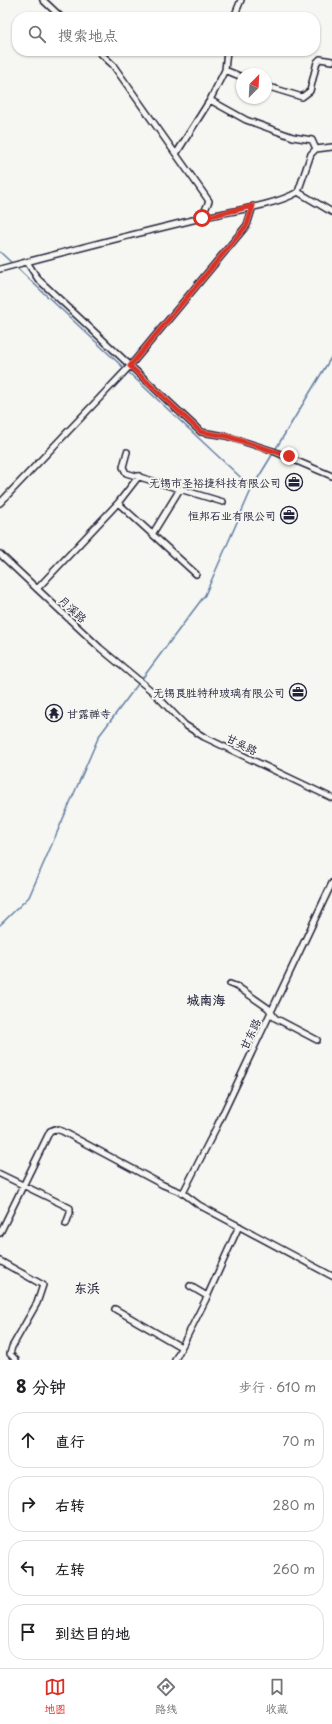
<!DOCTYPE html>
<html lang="zh">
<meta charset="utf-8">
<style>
:root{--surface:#fff;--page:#f6f6f6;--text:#202124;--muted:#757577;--line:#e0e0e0;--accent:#d93025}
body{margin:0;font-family:"Playpen Sans","LXGW WenKai TC",sans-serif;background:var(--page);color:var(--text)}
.compass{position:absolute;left:236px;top:68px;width:36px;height:36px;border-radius:50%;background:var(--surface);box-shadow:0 1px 3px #0004;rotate:24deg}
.stop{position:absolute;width:12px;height:12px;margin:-9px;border:3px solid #d93025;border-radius:50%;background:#fff}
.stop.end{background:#d93025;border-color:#fff;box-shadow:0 1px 4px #0008}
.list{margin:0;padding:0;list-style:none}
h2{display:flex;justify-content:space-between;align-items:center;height:52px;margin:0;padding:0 16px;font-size:17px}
h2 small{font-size:13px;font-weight:400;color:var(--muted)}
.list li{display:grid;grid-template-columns:26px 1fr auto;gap:12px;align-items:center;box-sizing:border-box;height:56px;margin:0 8px 8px;padding:0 8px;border:1px solid var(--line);border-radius:16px}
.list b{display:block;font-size:15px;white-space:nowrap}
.list em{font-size:13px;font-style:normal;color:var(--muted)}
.icon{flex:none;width:22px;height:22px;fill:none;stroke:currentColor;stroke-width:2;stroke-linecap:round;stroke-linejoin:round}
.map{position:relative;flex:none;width:332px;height:1360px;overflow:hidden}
.search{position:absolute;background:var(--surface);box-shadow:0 1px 3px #0004;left:12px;right:12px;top:12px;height:44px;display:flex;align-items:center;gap:10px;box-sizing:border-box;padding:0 14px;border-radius:16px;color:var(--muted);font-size:15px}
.sheet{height:308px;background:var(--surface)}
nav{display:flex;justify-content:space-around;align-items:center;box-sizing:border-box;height:56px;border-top:1px solid var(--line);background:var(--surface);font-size:11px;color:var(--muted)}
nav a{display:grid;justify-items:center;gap:2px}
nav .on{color:var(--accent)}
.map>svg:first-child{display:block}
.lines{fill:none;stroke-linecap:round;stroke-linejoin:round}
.stream{stroke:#6380a3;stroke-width:1.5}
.minor-casing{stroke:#22223b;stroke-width:8}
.minor{stroke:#f6f6f2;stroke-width:5}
.route{stroke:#d93025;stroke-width:5}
.labels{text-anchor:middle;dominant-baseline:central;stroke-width:3.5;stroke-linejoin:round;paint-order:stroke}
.poi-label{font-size:11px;fill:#22223b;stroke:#f6f6f2;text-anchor:end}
.street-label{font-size:11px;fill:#22223b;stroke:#f6f6f2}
.quarter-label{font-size:13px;font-weight:bold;fill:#22223b;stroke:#f6f6f2}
</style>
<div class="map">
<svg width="332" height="1360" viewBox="0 0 332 1360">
<rect width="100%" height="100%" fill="#f6f6f2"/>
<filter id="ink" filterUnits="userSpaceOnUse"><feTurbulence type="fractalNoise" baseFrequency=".025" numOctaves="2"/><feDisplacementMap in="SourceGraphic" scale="8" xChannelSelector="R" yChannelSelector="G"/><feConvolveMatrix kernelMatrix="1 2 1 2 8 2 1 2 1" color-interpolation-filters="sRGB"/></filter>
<g filter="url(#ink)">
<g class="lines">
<path class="stream" d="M 0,252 L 13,264
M 16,267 L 252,488
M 0,925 L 29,897 L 99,736 L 205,595 L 252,488 L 332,356"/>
<g class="minor-casing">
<path id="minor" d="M 43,0 L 61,17
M 234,17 L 241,0
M 98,51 L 113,65 L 209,201 L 202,217
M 225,70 L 242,77
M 266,86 L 302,97 L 310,91 L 317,62 L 320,59 L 332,61
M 210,100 L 246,120 L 293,137 L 312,140 L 316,149
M 176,154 L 210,100 L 225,70 L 227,51
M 298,192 L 332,212
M 27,262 L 38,279 L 201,432 L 226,436 L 273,451 L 332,476
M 0,269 C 67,251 134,234 201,218 C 230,211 274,206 298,192 L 311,154 L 316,149 L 332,147
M 127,452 L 123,467 L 126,473 L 223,502
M 0,503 L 130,366 L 247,225 L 253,206
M 118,503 L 196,574
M 153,533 L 180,489
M 0,554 L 100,648 L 153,692 L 185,725 L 204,737 L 332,798
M 37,589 L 118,503 L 139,476
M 230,984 L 238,987 L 268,1008 L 275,1018 L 317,1040
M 0,1174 L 70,1208 L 70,1213 L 66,1224
M 183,1193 L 217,1126 L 332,883
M 0,1233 L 50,1131 L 55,1129 L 62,1131 L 163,1185 L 183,1193 L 199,1205 L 332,1276
M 0,1261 L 43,1285 L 37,1303 L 12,1347 L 10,1354 L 16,1360
M 190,1286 L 207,1296
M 115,1309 L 181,1347
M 175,1360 L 206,1299 L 239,1226"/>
</g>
<use href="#minor" class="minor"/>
</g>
</g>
<g class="lines" filter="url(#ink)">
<path class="route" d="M 202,218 L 253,206 L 247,225 L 130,366 L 201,432 L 226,436 L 289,456"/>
</g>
<defs>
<g id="office-ring" transform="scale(0.9)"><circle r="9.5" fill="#f6f6f2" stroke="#22223b" stroke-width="1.5"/><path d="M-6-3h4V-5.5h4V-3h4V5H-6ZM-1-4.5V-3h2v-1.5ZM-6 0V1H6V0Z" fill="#22223b"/></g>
<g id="temple-ring" transform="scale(0.9)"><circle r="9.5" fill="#f6f6f2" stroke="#22223b" stroke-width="1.5"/><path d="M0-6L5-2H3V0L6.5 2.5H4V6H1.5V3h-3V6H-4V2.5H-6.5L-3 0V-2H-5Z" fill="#22223b"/></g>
</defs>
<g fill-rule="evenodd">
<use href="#office-ring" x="294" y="482"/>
<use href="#office-ring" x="289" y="515"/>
<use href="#office-ring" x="298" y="692"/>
<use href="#temple-ring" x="54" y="713"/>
</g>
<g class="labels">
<g class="poi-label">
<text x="281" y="482">无锡市圣裕捷科技有限公司</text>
<text x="276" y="515">恒邦石业有限公司</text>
<text x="285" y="692">无锡良胜特种玻璃有限公司</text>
<text x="67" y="713" text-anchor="start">甘露禅寺</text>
</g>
<g class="street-label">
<text transform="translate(73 609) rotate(43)">月溪路</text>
<text transform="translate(242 744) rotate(26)">甘吴路</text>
<text transform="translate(250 1034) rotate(-65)">甘东路</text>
</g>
<g class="quarter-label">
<text x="206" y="999">城南海</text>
<text x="87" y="1287">东浜</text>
</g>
</g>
</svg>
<svg class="compass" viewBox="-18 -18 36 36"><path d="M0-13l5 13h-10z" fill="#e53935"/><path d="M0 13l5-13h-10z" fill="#757577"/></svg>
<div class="stop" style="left:202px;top:218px"></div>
<div class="stop end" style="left:289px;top:456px"></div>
<div class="search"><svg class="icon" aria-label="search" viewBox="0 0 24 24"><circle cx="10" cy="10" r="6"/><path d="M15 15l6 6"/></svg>搜索地点</div>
</div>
<section class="sheet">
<h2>8 分钟<small>步行 · 610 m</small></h2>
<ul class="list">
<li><svg class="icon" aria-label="ahead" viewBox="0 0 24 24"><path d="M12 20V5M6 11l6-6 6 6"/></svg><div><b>直行</b></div><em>70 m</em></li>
<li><svg class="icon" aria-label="right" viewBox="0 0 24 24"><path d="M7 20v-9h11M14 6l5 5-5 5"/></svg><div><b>右转</b></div><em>280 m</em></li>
<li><svg class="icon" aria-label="left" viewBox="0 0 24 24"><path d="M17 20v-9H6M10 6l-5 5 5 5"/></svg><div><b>左转</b></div><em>260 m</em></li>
<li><svg class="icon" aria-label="arrive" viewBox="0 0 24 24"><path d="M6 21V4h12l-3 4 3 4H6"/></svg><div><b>到达目的地</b></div></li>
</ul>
</section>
<nav>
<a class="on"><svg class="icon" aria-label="map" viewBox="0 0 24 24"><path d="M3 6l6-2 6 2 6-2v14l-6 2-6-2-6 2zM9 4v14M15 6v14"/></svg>地图</a>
<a><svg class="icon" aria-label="directions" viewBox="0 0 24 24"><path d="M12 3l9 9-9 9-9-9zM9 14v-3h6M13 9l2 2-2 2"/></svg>路线</a>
<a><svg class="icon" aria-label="saved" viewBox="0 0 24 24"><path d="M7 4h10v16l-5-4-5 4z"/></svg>收藏</a>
</nav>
